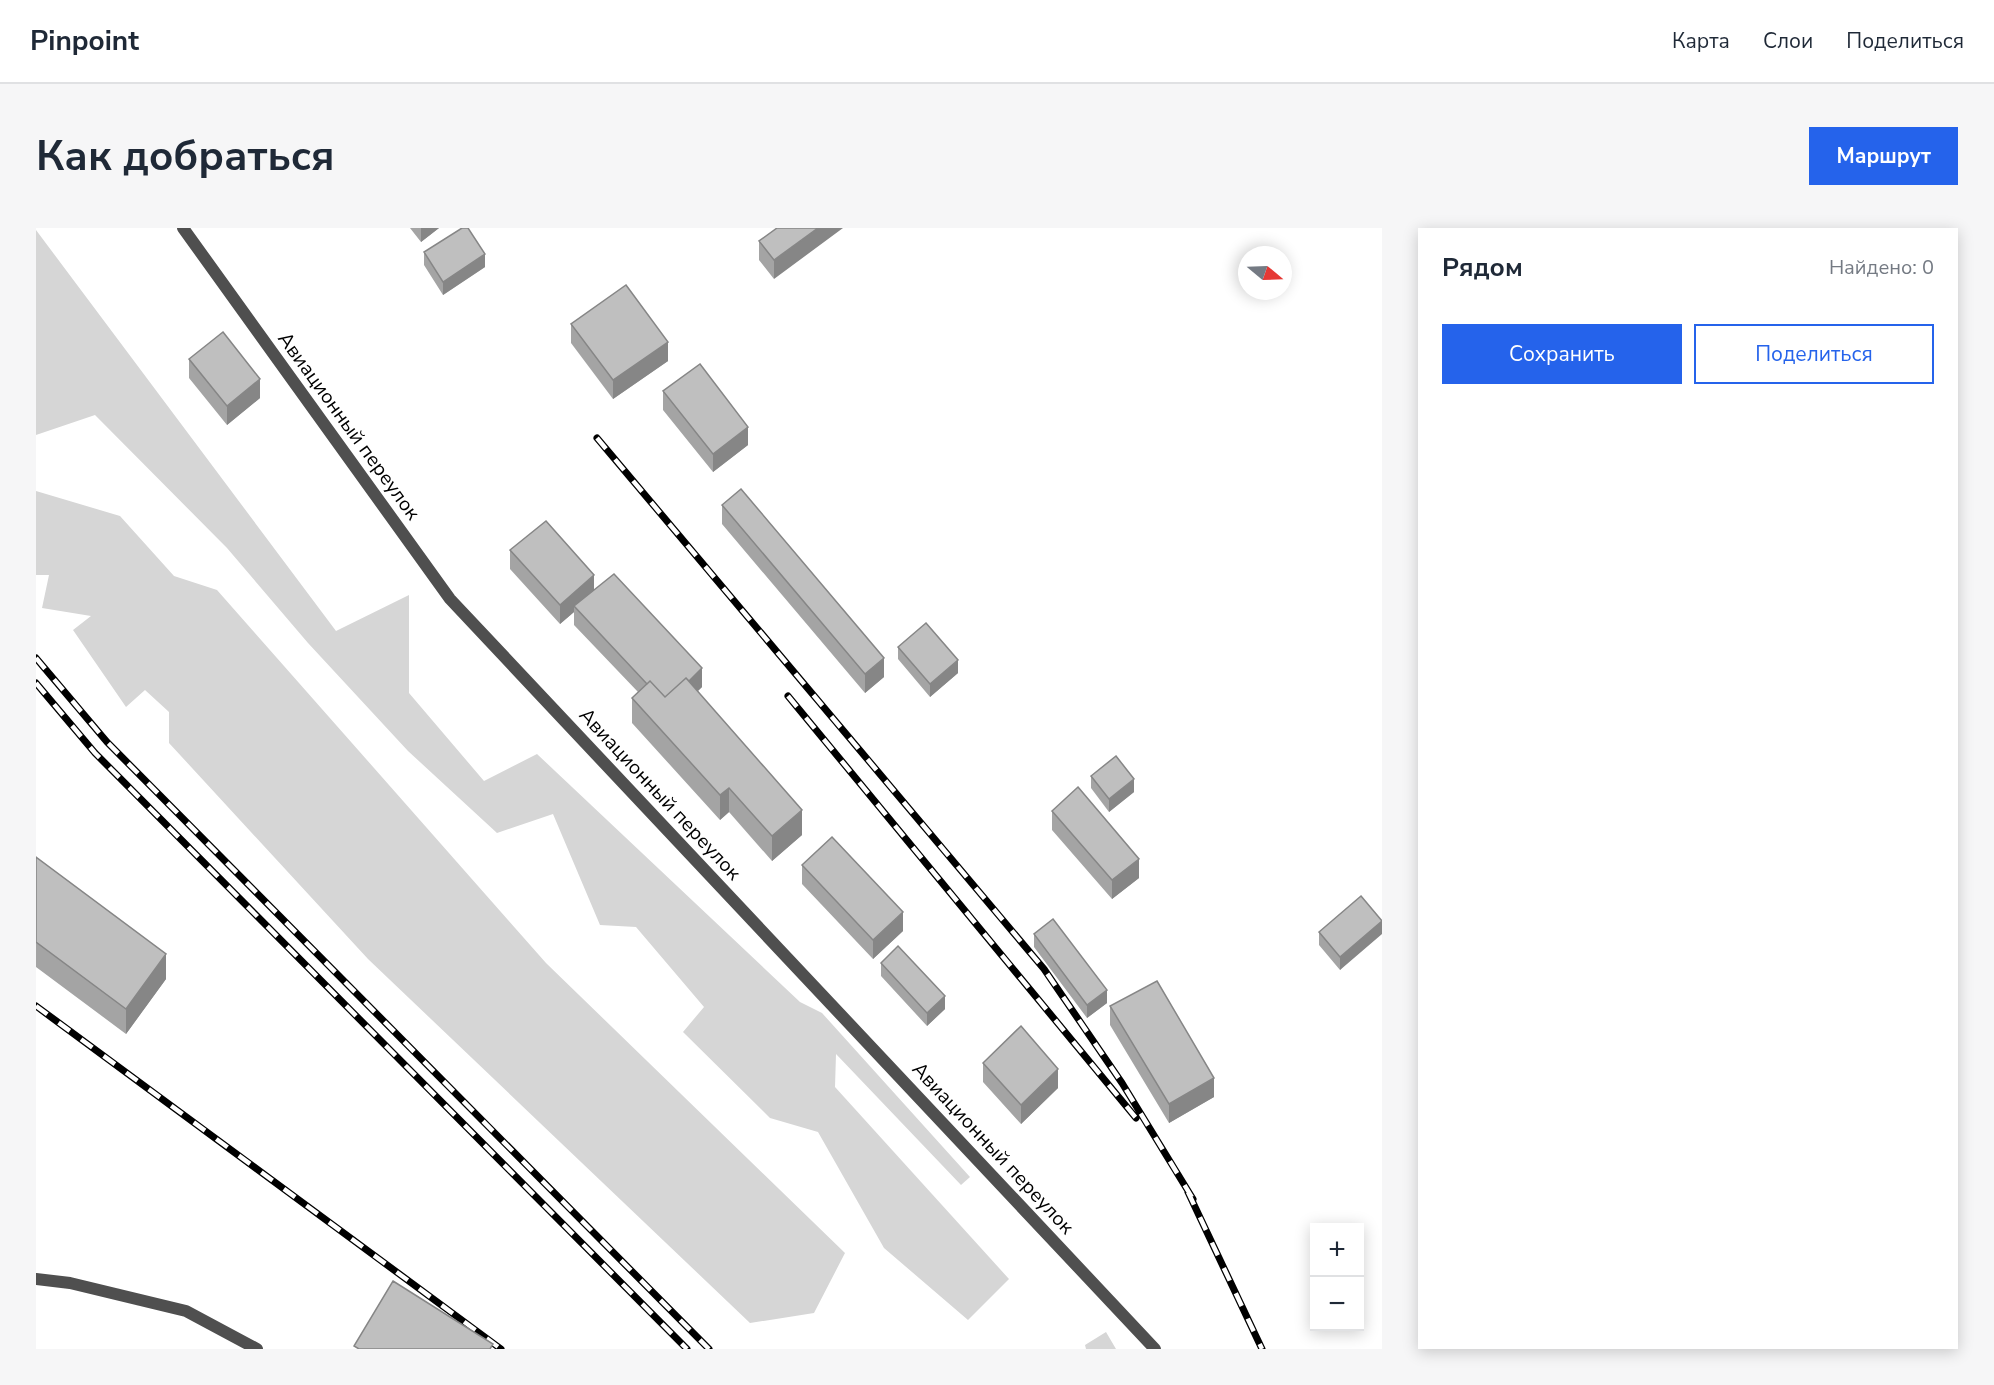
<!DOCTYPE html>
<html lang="ru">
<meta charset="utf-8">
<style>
:root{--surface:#fff;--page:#f6f6f7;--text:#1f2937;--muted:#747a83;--line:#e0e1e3;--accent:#2563eb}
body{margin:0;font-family:"Nunito Sans",sans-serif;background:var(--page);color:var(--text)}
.controls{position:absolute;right:18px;bottom:18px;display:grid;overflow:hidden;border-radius:0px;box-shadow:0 3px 15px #0003}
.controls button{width:54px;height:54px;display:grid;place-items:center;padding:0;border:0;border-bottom:2px solid var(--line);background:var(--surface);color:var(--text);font:30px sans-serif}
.compass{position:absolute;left:1202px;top:18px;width:54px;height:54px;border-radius:50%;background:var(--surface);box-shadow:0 3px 15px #0003;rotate:109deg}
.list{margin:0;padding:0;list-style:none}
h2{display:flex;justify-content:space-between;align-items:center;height:78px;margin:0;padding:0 24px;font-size:26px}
h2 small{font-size:20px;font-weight:400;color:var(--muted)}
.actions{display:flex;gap:12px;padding:18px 24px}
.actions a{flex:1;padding:14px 0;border:2px solid var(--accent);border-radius:0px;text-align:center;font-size:21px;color:var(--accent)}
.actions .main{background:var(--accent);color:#fff}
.map{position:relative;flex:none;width:1346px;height:1121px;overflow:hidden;border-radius:0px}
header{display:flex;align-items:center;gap:36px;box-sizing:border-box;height:84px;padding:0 30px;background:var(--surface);border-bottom:2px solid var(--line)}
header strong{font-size:28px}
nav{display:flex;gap:33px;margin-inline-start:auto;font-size:21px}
.intro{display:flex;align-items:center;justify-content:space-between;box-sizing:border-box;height:144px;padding:0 36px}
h1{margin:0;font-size:42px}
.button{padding:15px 27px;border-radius:0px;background:var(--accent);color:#fff;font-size:21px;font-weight:700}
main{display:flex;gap:36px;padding:0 36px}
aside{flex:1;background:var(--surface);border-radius:0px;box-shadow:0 3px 15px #0003}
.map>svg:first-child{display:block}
.green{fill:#d6d6d6}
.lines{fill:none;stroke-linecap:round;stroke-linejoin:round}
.minor{stroke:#4f4f4f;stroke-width:12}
.tertiary{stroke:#4f4f4f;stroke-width:12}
.rail-casing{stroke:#000;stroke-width:7}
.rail{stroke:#fff;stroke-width:4.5;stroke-dasharray:14;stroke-linecap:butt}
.wall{fill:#a4a4a4}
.shaded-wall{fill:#868686}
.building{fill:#bfbfbf;stroke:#868686;stroke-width:1.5}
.labels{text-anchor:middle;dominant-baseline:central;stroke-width:4.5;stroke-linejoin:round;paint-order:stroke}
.street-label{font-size:20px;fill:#000;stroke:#fff}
</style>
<header>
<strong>Pinpoint</strong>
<nav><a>Карта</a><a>Слои</a><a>Поделиться</a></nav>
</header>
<div class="intro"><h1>Как добраться</h1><a class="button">Маршрут</a></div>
<main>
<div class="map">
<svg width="1346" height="1121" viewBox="0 0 1346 1121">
<rect width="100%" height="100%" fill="#fff"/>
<path class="green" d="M 0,2 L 300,403 L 373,367 L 373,465 L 448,553 L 501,526 L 764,774 L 786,785 L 934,949 L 925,957 L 800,826 L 799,859 L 973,1051 L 932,1092 L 848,1020 L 782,904 L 734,890 L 647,804 L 668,779 L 600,699 L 564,697 L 517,586 L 461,605 L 372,523 L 272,415 L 191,320 L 59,187 L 0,207 Z
M 0,263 L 84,288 L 138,348 L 181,362 L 510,735 L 809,1025 L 778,1085 L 714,1095 L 332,731 L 133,515 L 133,484 L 109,462 L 90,479 L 37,402 L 55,388 L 6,380 L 13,347 L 0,347 Z
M 1070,1104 L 1080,1121 L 1050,1121 L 1049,1117 Z"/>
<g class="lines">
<path class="minor" d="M 147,0 L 414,371 L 1119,1121"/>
<path class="tertiary" d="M 0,1051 L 34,1055 L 150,1083 L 221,1121"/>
<g class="rail-casing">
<path id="rail" d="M 561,210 L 1008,741 L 1086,855 L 1157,971
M 0,430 L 71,514 L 673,1121
M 0,455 L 59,525 L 651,1121
M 752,468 L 1100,890
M 0,778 L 465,1121
M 1152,964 L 1226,1121"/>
</g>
<use href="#rail" class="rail"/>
</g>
<path class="wall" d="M 374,0 L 403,0 L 385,14 Z
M 741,0 L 738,51 L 723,32 L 723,13 Z
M 388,24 L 449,39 L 407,67 L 388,37 Z
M 535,96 L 632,133 L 577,171 L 535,115 Z
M 153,131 L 224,170 L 191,197 L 153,150 Z
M 627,163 L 712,217 L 677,244 L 627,182 Z
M 686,277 L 848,449 L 829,465 L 686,296 Z
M 474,322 L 558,362 L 666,459 L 662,463 L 766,607 L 736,633 L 693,584 L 684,592 L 596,495 L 596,470 L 602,464 L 538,397 L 538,384 L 524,396 L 474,341 Z
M 862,419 L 922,445 L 894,469 L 862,431 Z
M 1055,548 L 1098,564 L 1073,584 L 1055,560 Z
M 1016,583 L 1103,650 L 1076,671 L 1016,602 Z
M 0,629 L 130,751 L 90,806 L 0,739 Z
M 766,637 L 867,703 L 837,731 L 766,656 Z
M 1346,693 L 1304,742 L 1283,717 L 1283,704 Z
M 998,706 L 1071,775 L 1051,790 L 998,719 Z
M 845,735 L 909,781 L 891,798 L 845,748 Z
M 1074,778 L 1178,869 L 1133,895 L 1074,797 Z
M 947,835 L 1022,860 L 985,896 L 947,854 Z"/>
<path class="shaded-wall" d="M 385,0 L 403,0 L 385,14 Z
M 782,0 L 807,0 L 738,51 L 738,32 Z
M 449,26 L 449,39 L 407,67 L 407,54 Z
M 632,114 L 632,133 L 577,171 L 577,152 Z
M 224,151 L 224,170 L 191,197 L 191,178 Z
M 712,199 L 712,217 L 677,244 L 677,226 Z
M 558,347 L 558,366 L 538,378 L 538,384 L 524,396 L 524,377 Z
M 848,430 L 848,449 L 829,465 L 829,446 Z
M 922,432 L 922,445 L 894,469 L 894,456 Z
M 666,440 L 666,459 L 629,494 L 629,475 Z
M 1098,551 L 1098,564 L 1073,584 L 1073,571 Z
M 693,560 L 693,584 L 684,592 L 684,567 Z
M 766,582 L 766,607 L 736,633 L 736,608 Z
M 1103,631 L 1103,650 L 1076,671 L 1076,652 Z
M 867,684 L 867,703 L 837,731 L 837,712 Z
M 1346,693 L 1346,706 L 1304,742 L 1304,729 Z
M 130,726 L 130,751 L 90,806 L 90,781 Z
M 1071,762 L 1071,775 L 1051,790 L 1051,777 Z
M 909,768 L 909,781 L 891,798 L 891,785 Z
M 1022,841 L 1022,860 L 985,896 L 985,877 Z
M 1178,850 L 1178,869 L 1133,895 L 1133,876 Z"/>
<path class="building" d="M 426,0 L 432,0 L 449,26 L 407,54 L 388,24 Z
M 741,0 L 782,0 L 738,32 L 723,13 Z
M 590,57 L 632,114 L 577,152 L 535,96 Z
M 187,104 L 224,151 L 191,178 L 153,131 Z
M 664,136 L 712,199 L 677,226 L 627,163 Z
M 705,261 L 848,430 L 829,446 L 686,277 Z
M 510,293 L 558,347 L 524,377 L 474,322 Z
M 578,346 L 666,440 L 653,453 L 650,450 L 629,469 L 614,453 L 611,456 L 538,378 Z
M 890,395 L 922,432 L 894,456 L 862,419 Z
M 650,450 L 766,582 L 736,608 L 693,560 L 684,567 L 596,470 L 614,453 L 629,469 Z
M 1080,528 L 1098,551 L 1073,571 L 1055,548 Z
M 1042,559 L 1103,631 L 1076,652 L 1016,583 Z
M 796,609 L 867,684 L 837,712 L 766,637 Z
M 0,629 L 130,726 L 90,781 L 0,714 Z
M 1325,668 L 1346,693 L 1304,729 L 1283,704 Z
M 1017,691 L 1071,762 L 1051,777 L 998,706 Z
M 862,718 L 909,768 L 891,785 L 845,735 Z
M 1121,753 L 1178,850 L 1133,876 L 1074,778 Z
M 985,798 L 1022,841 L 985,877 L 947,835 Z
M 357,1053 L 457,1116 L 454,1121 L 323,1121 L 318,1118 Z"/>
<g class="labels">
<g class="street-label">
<text transform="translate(313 198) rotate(54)">Авиационный переулок</text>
<text transform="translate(624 566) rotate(47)">Авиационный переулок</text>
<text transform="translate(957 920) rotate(47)">Авиационный переулок</text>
</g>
</g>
</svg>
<div class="controls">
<button>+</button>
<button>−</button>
</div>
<svg class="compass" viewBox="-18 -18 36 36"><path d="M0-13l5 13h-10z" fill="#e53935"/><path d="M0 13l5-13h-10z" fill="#747a83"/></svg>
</div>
<aside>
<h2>Рядом<small>Найдено: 0</small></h2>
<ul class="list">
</ul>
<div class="actions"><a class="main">Сохранить</a><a>Поделиться</a></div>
</aside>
</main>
